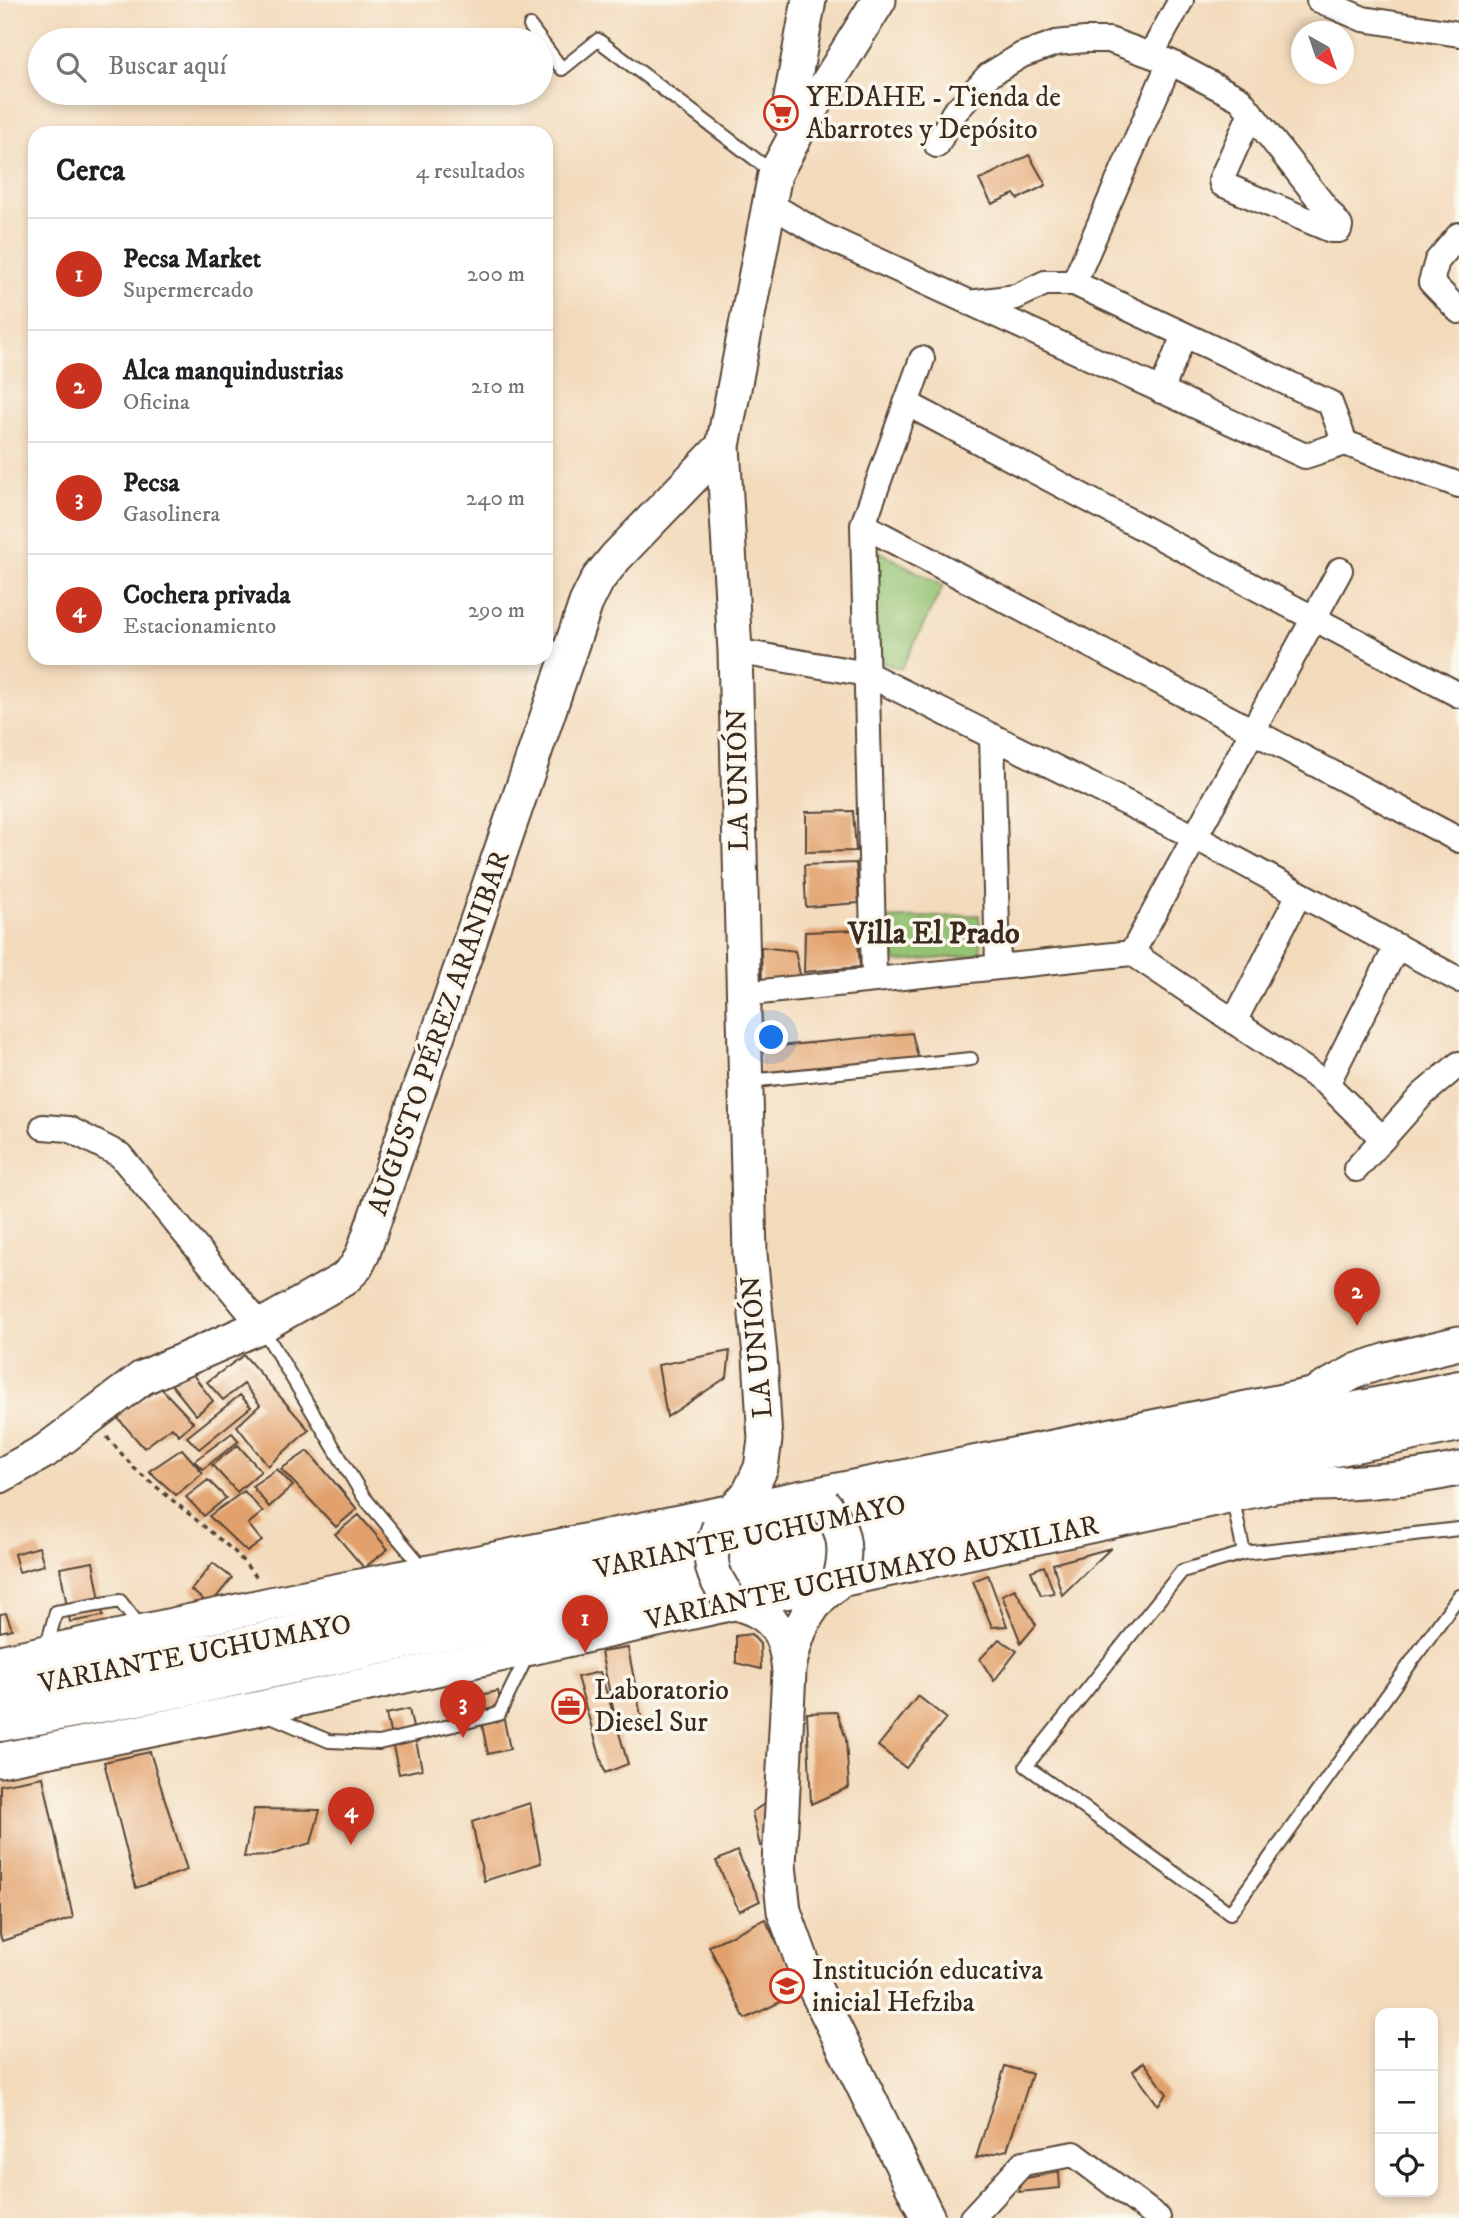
<!DOCTYPE html>
<html lang="es">
<meta charset="utf-8">
<style>
:root{--surface:#fff;--page:#f6f6f6;--text:#202124;--muted:#757577;--line:#e0e0e0;--accent:#c8321e}
body{margin:0;font-family:"IM FELL DW Pica",serif;background:var(--page);color:var(--text)}
.controls{position:absolute;right:21px;bottom:21px;display:grid;overflow:hidden;border-radius:14px;box-shadow:0 4px 10px #0003}
.controls button{width:63px;height:63px;display:grid;place-items:center;padding:0;border:0;border-bottom:2px solid var(--line);background:var(--surface);color:var(--text);font:35px sans-serif}
.compass{position:absolute;left:1291px;top:21px;width:63px;height:63px;border-radius:50%;background:var(--surface);box-shadow:0 4px 10px #0003;rotate:140deg}
.you{position:absolute;left:772px;top:1038px;width:24px;height:24px;margin:-18px;border:5px solid #fff;border-radius:50%;background:#1a73e8;box-shadow:0 0 0 10px #1a73e833}
.badge{display:grid;place-items:center;width:46px;height:46px;border-radius:50%;background:var(--accent);color:#fff;font-size:23px;font-weight:700}
.pin{position:absolute;translate:-50% -58px;filter:drop-shadow(0 2px 4px #0008)}
.pin::after{content:'';position:absolute;top:37px;width:24px;height:21px;background:inherit;clip-path:polygon(0 0,100% 0,50% 100%)}
.list{margin:0;padding:0;list-style:none}
h2{display:flex;justify-content:space-between;align-items:center;height:91px;margin:0;padding:0 28px;font-size:30px}
h2 small{font-size:23px;font-weight:400;color:var(--muted)}
.list li{display:grid;grid-template-columns:46px 1fr auto;gap:21px;align-items:center;box-sizing:border-box;height:112px;padding:0 28px;border-top:2px solid var(--line)}
.list b{display:block;font-size:26px;white-space:nowrap}
.list p{margin:0;font-size:23px;white-space:nowrap;color:var(--muted)}
.list em{font-size:23px;font-style:normal;color:var(--muted)}
.icon{flex:none;width:38px;height:38px;fill:none;stroke:currentColor;stroke-width:2;stroke-linecap:round;stroke-linejoin:round}
.map{position:relative;flex:none;width:1459px;height:2218px;overflow:hidden}
.search{position:absolute;background:var(--surface);box-shadow:0 4px 10px #0003;left:28px;top:28px;width:525px;height:77px;display:flex;align-items:center;gap:18px;box-sizing:border-box;padding:0 24px;border-radius:38px;color:var(--muted);font-size:26px}
.panel{position:absolute;background:var(--surface);box-shadow:0 4px 10px #0003;left:28px;top:126px;width:525px;height:539px;border-radius:21px}
.map>svg:first-child{display:block}
.green{fill:#94c373;stroke:#687648;stroke-width:2}
.building{fill:#e2a16c}
.lines{fill:none;stroke-linecap:round;stroke-linejoin:round}
.lane-casing{stroke:#574436;stroke-width:16}
.street-casing{stroke:#574436;stroke-width:28}
.secondary-casing{stroke:#574436;stroke-width:37}
.highway-casing{stroke:#574436;stroke-width:42}
.path{stroke:#574436;stroke-width:3.5;stroke-dasharray:5 5;stroke-linecap:butt}
.lane{stroke:#fff;stroke-width:12}
.street{stroke:#fff;stroke-width:24}
.secondary{stroke:#fff;stroke-width:33}
.highway{stroke:#fff;stroke-width:38}
.secondary-bridge-casing{stroke:#574436;stroke-width:37;stroke-linecap:butt}
.secondary-bridge{stroke:#fff;stroke-width:33}
.labels{text-anchor:middle;dominant-baseline:central;stroke-width:7;stroke-linejoin:round;paint-order:stroke}
.poi-label{font-size:28px;fill:#3b2a1e;stroke:#fbf7ec;text-anchor:start}
.street-label{font-size:28px;fill:#3b2a1e;stroke:#fbf7ec}
.neighbourhood-label{font-size:30px;font-weight:bold;fill:#3b2a1e;stroke:#fbf7ec}
</style>
<div class="map">
<svg width="1459" height="2218" viewBox="0 0 1459 2218">
<rect width="100%" height="100%" fill="#fbf7ec"/>
<filter id="ink" filterUnits="userSpaceOnUse"><feTurbulence type="fractalNoise" baseFrequency=".0143" numOctaves="2"/><feDisplacementMap in="SourceGraphic" scale="14" xChannelSelector="R" yChannelSelector="G"/><feConvolveMatrix kernelMatrix="1 2 1 2 8 2 1 2 1" color-interpolation-filters="sRGB"/></filter>
<filter id="wash" filterUnits="userSpaceOnUse"><feTurbulence type="fractalNoise" baseFrequency=".00686" numOctaves="4" result="noise"/><feDisplacementMap in="SourceGraphic" scale="28" xChannelSelector="R" yChannelSelector="G"/><feGaussianBlur stdDeviation="1.57" result="paint"/><feColorMatrix in="noise" values="0 0 0 0 0 0 0 0 0 0 0 0 0 0 0 0 0 1.4 0 .05"/><feComposite in="paint" operator="in"/></filter>
<g filter="url(#wash)">
<rect width="100%" height="100%" fill="#f3dabb"/>
<path class="green" d="M 871,547 L 943,586 L 901,669 L 873,659 Z
M 979,915 L 981,955 L 896,962 L 882,919 Z"/>
<g id="blocks">
<path class="building" d="M 1029,155 L 1046,185 L 1018,199 L 1014,194 L 992,204 L 979,180 Z
M 853,811 L 856,851 L 806,852 L 806,812 Z
M 856,863 L 859,903 L 806,907 L 804,865 Z
M 857,930 L 860,967 L 804,972 L 805,932 Z
M 761,947 L 795,951 L 801,979 L 762,980 Z
M 912,1033 L 919,1061 L 760,1088 L 759,1048 Z
M 730,1351 L 727,1377 L 667,1417 L 658,1365 Z
M 244,1355 L 309,1430 L 268,1466 L 237,1426 L 260,1405 L 244,1384 L 223,1400 L 207,1382 Z
M 190,1371 L 213,1401 L 196,1415 L 171,1384 Z
M 161,1388 L 193,1422 L 179,1435 L 172,1427 L 144,1448 L 116,1416 Z
M 240,1395 L 251,1407 L 199,1449 L 187,1437 Z
M 232,1433 L 239,1441 L 203,1469 L 194,1461 Z
M 238,1445 L 261,1471 L 237,1492 L 212,1465 Z
M 182,1449 L 203,1473 L 176,1495 L 149,1471 Z
M 308,1451 L 357,1509 L 336,1527 L 281,1469 Z
M 277,1469 L 293,1486 L 269,1507 L 252,1486 Z
M 208,1480 L 226,1498 L 204,1516 L 186,1497 Z
M 244,1491 L 263,1512 L 248,1524 L 262,1541 L 247,1552 L 209,1516 Z
M 359,1515 L 388,1549 L 364,1568 L 335,1534 Z
M 39,1547 L 44,1565 L 19,1572 L 14,1554 Z
M 1111,1548 L 1062,1595 L 1053,1564 Z
M 93,1562 L 103,1616 L 70,1622 L 60,1568 Z
M 213,1563 L 232,1578 L 210,1605 L 191,1590 Z
M 1044,1566 L 1054,1593 L 1041,1595 L 1031,1571 Z
M 988,1575 L 1007,1626 L 992,1627 L 973,1581 Z
M 1015,1589 L 1036,1625 L 1021,1643 L 1002,1595 Z
M 6,1613 L 12,1629 L 0,1632 L 0,1614 Z
M 751,1634 L 760,1644 L 761,1669 L 736,1663 L 736,1636 Z
M 999,1639 L 1017,1651 L 994,1681 L 980,1659 Z
M 628,1648 L 642,1721 L 617,1726 L 628,1764 L 605,1773 L 577,1677 L 600,1672 L 616,1722 L 601,1652 Z
M 498,1691 L 510,1749 L 488,1754 L 476,1696 Z
M 918,1696 L 946,1718 L 906,1768 L 878,1746 Z
M 409,1709 L 422,1769 L 399,1774 L 386,1714 Z
M 837,1712 L 846,1739 L 849,1787 L 811,1804 L 807,1713 Z
M 150,1752 L 187,1870 L 136,1888 L 104,1762 Z
M 43,1777 L 73,1918 L 2,1941 L 0,1935 L 0,1785 Z
M 769,1801 L 769,1846 L 760,1846 L 752,1812 Z
M 530,1803 L 541,1863 L 484,1881 L 472,1822 Z
M 254,1809 L 320,1810 L 311,1843 L 267,1856 L 244,1857 Z
M 737,1851 L 760,1901 L 739,1911 L 716,1861 Z
M 765,1919 L 801,1992 L 745,2019 L 709,1946 Z
M 1144,2062 L 1167,2094 L 1158,2105 L 1133,2071 Z
M 1005,2066 L 1032,2074 L 1007,2150 L 976,2158 Z
M 1059,2172 L 1060,2188 L 1019,2192 L 1021,2179 Z"/>
</g>
</g>
<g filter="url(#ink)">
<use href="#blocks" fill-opacity="0" stroke="#574436" stroke-width="2"/>
<g class="lines">
<g class="lane-casing">
<path id="lane" d="M 530,26 L 562,69 L 598,40 L 775,174
M 748,1081 L 971,1059
M 261,1326 L 363,1496 L 424,1569
M 1232,1495 L 1244,1553 L 1182,1571 L 1026,1766 L 1230,1913 L 1459,1596
M 1244,1553 L 1459,1529
M 46,1649 L 56,1612 L 120,1601 L 142,1629
M 266,1714 L 329,1741 L 379,1743 L 499,1714 L 529,1652"/>
</g>
<g class="street-casing">
<path id="street" d="M 1319,0 L 1363,19 L 1459,34
M 1151,55 L 1181,0
M 937,145 L 953,114 L 989,75 L 1022,55 L 1056,43 L 1085,40 L 1109,40 L 1170,62
M 768,203 L 822,235 L 1305,456 L 1345,443 L 1459,485
M 1459,235 L 1437,261 L 1431,282 L 1459,311
M 1074,283 L 1170,62 L 1240,99 L 1251,113 L 1337,222 L 1340,226 L 1339,230 L 1331,230 L 1222,184 L 1221,180 L 1251,113
M 969,303 L 1016,297 L 1045,283 L 1074,283 L 1330,403 L 1345,443
M 1161,391 L 1184,335
M 906,403 L 1459,695
M 863,525 L 1459,840
M 735,651 L 867,674 L 1195,837 L 1459,980
M 992,737 L 998,966
M 1132,953 L 1340,570
M 874,979 L 863,525 L 922,359
M 742,994 L 1132,953 L 1327,1084 L 1383,1139
M 1234,1022 L 1299,894
M 1327,1084 L 1397,946
M 43,1127 L 69,1129 L 120,1155 L 261,1326
M 1356,1169 L 1422,1095 L 1459,1064
M 972,2218 L 1023,2163 L 1074,2154 L 1158,2218"/>
</g>
<g class="secondary-casing">
<path id="secondary" d="M 798,131 L 787,120 L 809,0
M 0,1476 L 45,1451 L 142,1378 L 261,1326 L 344,1279 L 356,1267 L 363,1253 L 586,603 L 598,579 L 616,557 L 723,446
M 719,1527 L 749,1493 L 761,1468 L 765,1440 L 760,1356 L 750,1254 L 735,651 L 723,446 L 775,174 L 798,131 L 879,0
M 729,1598 C 737,1605 746,1605 755,1610 C 781,1622 787,1646 789,1672 L 779,1865 L 784,1911 L 804,1966 L 928,2218
M 0,1662 L 275,1603 L 1312,1395 L 1358,1370 L 1388,1360 L 1459,1343
M 789,1669 C 794,1643 801,1620 819,1599 C 826,1591 837,1586 841,1575
M 0,1760 L 256,1709 L 734,1603 L 1279,1485 C 1339,1484 1400,1482 1459,1469"/>
</g>
<g class="highway-casing">
<path id="highway" d="M 0,1693 L 212,1653 L 776,1530 L 1459,1390
M 0,1722 L 200,1684 L 784,1558 L 1459,1422"/>
</g>
<path class="path" d="M 107,1437 L 135,1469 L 235,1552 L 259,1580"/>
<use href="#lane" class="lane"/>
<use href="#street" class="street"/>
<use href="#secondary" class="secondary"/>
<use href="#highway" class="highway"/>
<g class="secondary-bridge-casing">
<path id="secondary-bridge" d="M 823,1503 C 843,1527 848,1543 841,1574
M 719,1527 C 707,1556 709,1572 728,1597"/>
</g>
<use href="#secondary-bridge" class="secondary-bridge"/>
</g>
</g>
<defs>
<g id="supermarket-ring" transform="scale(1.75)"><circle r="9.5" fill="#fbf7ec" stroke="#c8321e" stroke-width="1.5"/><path d="M-6-5.5h2.5l.6 2H6L4.5 2H-2.5L-4.4-4H-6ZM-1.5 3.2a1.3 1.3 0 1 0 .1 0ZM3 3.2a1.3 1.3 0 1 0 .1 0Z" fill="#c8321e"/></g>
<g id="office-ring" transform="scale(1.75)"><circle r="9.5" fill="#fbf7ec" stroke="#c8321e" stroke-width="1.5"/><path d="M-6-3h4V-5.5h4V-3h4V5H-6ZM-1-4.5V-3h2v-1.5ZM-6 0V1H6V0Z" fill="#c8321e"/></g>
<g id="school-ring" transform="scale(1.75)"><circle r="9.5" fill="#fbf7ec" stroke="#c8321e" stroke-width="1.5"/><path d="M0-5L7-2L0 1L-7-2ZM-4 1L0 2.5L4 1V4Q0 6-4 4Z" fill="#c8321e"/></g>
</defs>
<g fill-rule="evenodd">
<use href="#supermarket-ring" x="781" y="113"/>
<use href="#office-ring" x="569" y="1706"/>
<use href="#school-ring" x="787" y="1986"/>
</g>
<g class="labels">
<g class="poi-label">
<text x="806" y="97">YEDAHE - Tienda de<tspan x="806" dy="32">Abarrotes y Depósito</tspan></text>
<text x="594" y="1690">Laboratorio<tspan x="594" dy="32">Diesel Sur</tspan></text>
<text x="812" y="1970">Institución educativa<tspan x="812" dy="32">inicial Hefziba</tspan></text>
</g>
<g class="street-label">
<text transform="translate(738 780) rotate(-91)">LA UNIÓN</text>
<text transform="translate(439 1033) rotate(-71)">AUGUSTO PÉREZ ARANIBAR</text>
<text transform="translate(757 1347) rotate(-95)">LA UNIÓN</text>
<text transform="translate(750 1537) rotate(-12)">VARIANTE UCHUMAYO</text>
<text transform="translate(872 1573) rotate(-12)">VARIANTE UCHUMAYO AUXILIAR</text>
<text transform="translate(195 1654) rotate(-11)">VARIANTE UCHUMAYO</text>
</g>
<g class="neighbourhood-label">
<text x="934" y="934">Villa El Prado</text>
</g>
</g>
</svg>
<div class="controls">
<button>+</button>
<button>−</button>
<button><svg class="icon" aria-label="locate" viewBox="0 0 24 24"><circle cx="12" cy="12" r="6"/><path d="M12 2v4M12 18v4M2 12h4M18 12h4"/></svg></button>
</div>
<svg class="compass" viewBox="-18 -18 36 36"><path d="M0-13l5 13h-10z" fill="#e53935"/><path d="M0 13l5-13h-10z" fill="#757577"/></svg>
<div class="you"></div>
<div class="pin badge" style="left:585px;top:1653px">1</div>
<div class="pin badge" style="left:1357px;top:1326px">2</div>
<div class="pin badge" style="left:463px;top:1738px">3</div>
<div class="pin badge" style="left:351px;top:1845px">4</div>
<div class="search"><svg class="icon" aria-label="search" viewBox="0 0 24 24"><circle cx="10" cy="10" r="6"/><path d="M15 15l6 6"/></svg>Buscar aquí</div>
<section class="panel">
<h2>Cerca<small>4 resultados</small></h2>
<ul class="list">
<li><span class="badge">1</span><div><b>Pecsa Market</b><p>Supermercado</p></div><em>200 m</em></li>
<li><span class="badge">2</span><div><b>Alca manquindustrias</b><p>Oficina</p></div><em>210 m</em></li>
<li><span class="badge">3</span><div><b>Pecsa</b><p>Gasolinera</p></div><em>240 m</em></li>
<li><span class="badge">4</span><div><b>Cochera privada</b><p>Estacionamiento</p></div><em>290 m</em></li>
</ul>
</section>
</div>
